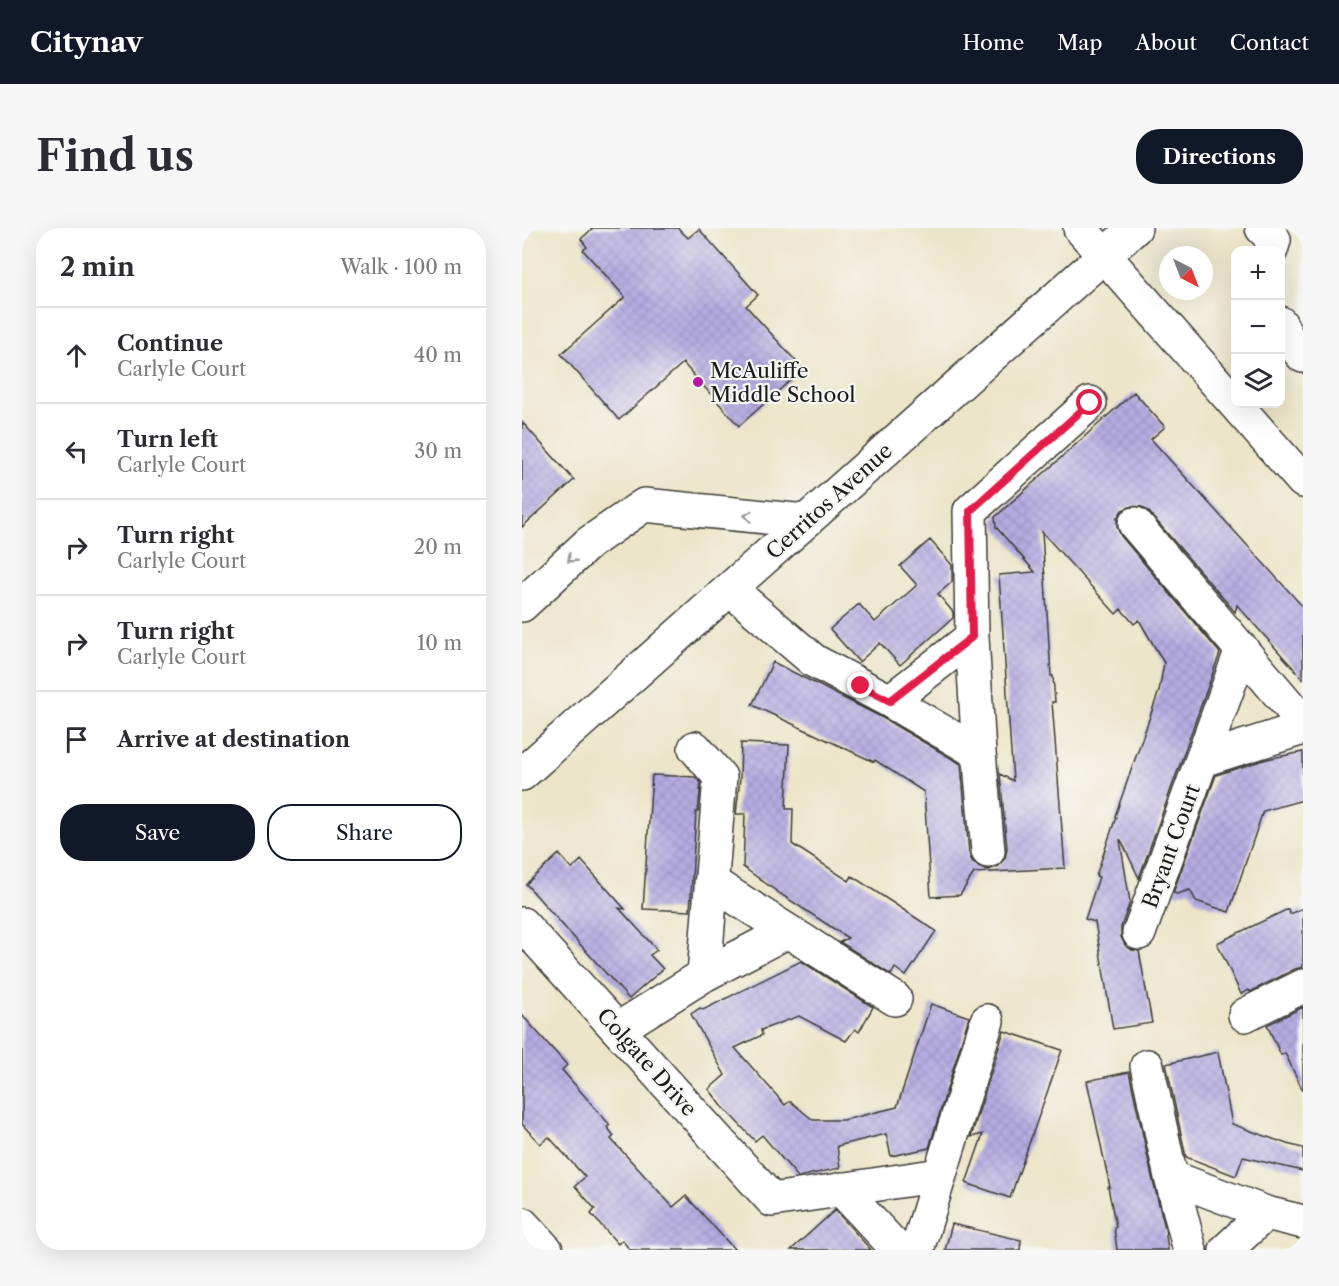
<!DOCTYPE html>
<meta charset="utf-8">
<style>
:root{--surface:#fff;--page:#f7f7f7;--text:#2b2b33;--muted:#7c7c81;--line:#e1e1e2;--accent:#111827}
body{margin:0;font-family:"Libre Caslon Text",serif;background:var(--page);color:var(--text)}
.controls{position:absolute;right:18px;top:18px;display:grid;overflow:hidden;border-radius:12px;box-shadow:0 6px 24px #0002}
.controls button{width:54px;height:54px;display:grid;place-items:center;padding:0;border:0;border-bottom:2px solid var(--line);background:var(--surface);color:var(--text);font:30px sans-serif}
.compass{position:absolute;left:637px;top:18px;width:54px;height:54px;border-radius:50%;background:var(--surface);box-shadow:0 6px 24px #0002;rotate:138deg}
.stop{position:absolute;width:18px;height:18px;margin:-14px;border:4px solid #e11d48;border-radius:50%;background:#fff}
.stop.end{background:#e11d48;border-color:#fff;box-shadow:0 2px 6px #0008}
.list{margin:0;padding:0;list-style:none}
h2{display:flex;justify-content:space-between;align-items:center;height:78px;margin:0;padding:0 24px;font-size:26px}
h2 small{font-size:20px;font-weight:400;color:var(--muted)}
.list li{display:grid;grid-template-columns:39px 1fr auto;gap:18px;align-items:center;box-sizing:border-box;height:96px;padding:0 24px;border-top:2px solid var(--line)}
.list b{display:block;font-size:22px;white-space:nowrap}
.list p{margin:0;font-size:20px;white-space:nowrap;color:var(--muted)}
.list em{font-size:20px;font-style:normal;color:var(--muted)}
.actions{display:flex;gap:12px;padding:18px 24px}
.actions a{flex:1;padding:14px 0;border:2px solid var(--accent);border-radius:24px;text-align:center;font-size:21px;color:var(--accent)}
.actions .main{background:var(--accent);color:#fff}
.icon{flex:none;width:33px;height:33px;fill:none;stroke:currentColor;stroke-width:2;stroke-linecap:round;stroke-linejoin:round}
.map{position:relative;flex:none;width:781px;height:1022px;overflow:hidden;border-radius:24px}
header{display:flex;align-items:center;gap:36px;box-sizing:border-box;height:84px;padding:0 30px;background:var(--accent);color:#fff}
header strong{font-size:28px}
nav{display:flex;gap:33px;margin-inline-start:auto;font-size:21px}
.intro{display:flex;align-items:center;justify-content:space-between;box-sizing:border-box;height:144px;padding:0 36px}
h1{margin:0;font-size:42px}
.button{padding:15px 27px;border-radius:24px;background:var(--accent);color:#fff;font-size:21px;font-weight:700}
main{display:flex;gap:36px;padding:0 36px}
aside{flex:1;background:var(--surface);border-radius:24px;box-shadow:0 6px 24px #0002}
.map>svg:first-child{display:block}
.building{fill:url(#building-cross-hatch)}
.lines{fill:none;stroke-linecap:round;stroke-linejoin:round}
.minor-casing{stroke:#3b3a36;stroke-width:36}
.major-casing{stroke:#3b3a36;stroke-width:36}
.minor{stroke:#fff;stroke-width:33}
.major{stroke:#fff;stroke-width:33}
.oneway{stroke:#999}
.route{stroke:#e11d48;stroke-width:8}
.poi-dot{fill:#b5179e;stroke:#f6f6f2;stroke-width:2}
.labels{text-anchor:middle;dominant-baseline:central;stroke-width:4.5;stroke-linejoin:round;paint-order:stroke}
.poi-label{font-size:21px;fill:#1c1c1c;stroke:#f6f6f2;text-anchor:start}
.street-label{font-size:21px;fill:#1c1c1c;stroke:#f6f6f2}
</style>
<header>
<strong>Citynav</strong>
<nav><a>Home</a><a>Map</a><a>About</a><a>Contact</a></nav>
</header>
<div class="intro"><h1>Find us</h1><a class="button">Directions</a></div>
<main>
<aside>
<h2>2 min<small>Walk · 100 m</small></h2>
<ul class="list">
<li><svg class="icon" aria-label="ahead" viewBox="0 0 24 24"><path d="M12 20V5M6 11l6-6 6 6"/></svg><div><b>Continue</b><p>Carlyle Court</p></div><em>40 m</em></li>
<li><svg class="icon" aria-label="left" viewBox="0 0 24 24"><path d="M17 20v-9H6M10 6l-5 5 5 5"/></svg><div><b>Turn left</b><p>Carlyle Court</p></div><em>30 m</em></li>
<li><svg class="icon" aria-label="right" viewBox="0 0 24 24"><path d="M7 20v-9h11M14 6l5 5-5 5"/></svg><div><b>Turn right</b><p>Carlyle Court</p></div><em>20 m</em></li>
<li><svg class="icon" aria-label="right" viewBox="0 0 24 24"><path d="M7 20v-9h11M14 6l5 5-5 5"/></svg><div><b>Turn right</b><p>Carlyle Court</p></div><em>10 m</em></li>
<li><svg class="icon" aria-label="arrive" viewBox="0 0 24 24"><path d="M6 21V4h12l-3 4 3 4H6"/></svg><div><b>Arrive at destination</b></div></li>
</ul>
<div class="actions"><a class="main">Save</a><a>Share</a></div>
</aside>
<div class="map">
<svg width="781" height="1022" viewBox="0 0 781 1022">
<defs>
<pattern id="building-cross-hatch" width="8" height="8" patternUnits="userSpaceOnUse" patternTransform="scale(1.5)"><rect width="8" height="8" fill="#b5ace2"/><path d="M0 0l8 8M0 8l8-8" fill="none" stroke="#9b93c1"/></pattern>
</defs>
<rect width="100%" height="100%" fill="#f6f6f2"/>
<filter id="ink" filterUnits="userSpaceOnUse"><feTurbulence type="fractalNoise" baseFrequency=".0167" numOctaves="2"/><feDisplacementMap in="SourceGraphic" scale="12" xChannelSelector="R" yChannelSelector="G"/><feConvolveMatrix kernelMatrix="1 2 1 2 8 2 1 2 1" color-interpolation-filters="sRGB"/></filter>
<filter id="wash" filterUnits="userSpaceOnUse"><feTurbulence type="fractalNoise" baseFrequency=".008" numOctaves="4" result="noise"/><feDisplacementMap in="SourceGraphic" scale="24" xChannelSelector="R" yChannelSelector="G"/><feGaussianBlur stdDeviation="1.35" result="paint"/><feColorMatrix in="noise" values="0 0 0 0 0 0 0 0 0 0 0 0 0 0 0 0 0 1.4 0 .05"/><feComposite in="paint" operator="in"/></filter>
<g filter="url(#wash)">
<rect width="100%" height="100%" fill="#ede5c9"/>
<g id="blocks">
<path class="building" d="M 71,0 L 156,0 L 166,10 L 177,1 L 236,67 L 224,78 L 281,141 L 217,198 L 161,135 L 97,192 L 39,126 L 103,69 L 61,22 L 65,19 L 59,11 Z
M 612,164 L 643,199 L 629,211 L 781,379 L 781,451 L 715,377 L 713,384 L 627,284 L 620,279 L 610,278 L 600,282 L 595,290 L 595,299 L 599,308 L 698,425 L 617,650 L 599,612 L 598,612 L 608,674 L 599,699 L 599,709 L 603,717 L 610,722 L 617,723 L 630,795 L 591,801 L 573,694 L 563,691 L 577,649 L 574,648 L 594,589 L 593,588 L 637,463 L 642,435 L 617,392 L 612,396 L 599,381 L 594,386 L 520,304 L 529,448 L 531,448 L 533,474 L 530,474 L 543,640 L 452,645 L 438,667 L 409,669 L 402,564 L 353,532 L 352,534 L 230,477 L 251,434 L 359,489 L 439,536 L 447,625 L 450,633 L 458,640 L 467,642 L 477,638 L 483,630 L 485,621 L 478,546 L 491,553 L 477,347 L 513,344 L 474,299 L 473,289 Z
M 0,194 L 52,252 L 0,299 Z
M 408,312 L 430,337 L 430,354 L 416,366 L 431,384 L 431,390 L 378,437 L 358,415 L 337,434 L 308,401 L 337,376 L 353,394 L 395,357 L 378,338 Z
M 219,515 L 267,517 L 264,581 L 271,581 L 270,616 L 327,653 L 330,648 L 414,703 L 384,748 L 373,740 L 369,747 L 318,714 L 326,710 L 257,665 L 221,639 L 223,586 L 214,586 L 218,550 Z
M 781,524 L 781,572 L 741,583 L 707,684 L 674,673 L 668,662 L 655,666 L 651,665 L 694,547 L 745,531 Z
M 130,547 L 173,549 L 179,555 L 176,584 L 174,584 L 168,683 L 121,681 Z
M 37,626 L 50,641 L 59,632 L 103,681 L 97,680 L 135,722 L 128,727 L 141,741 L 107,771 L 4,656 Z
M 781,680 L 781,739 L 773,741 L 728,764 L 727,762 L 719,766 L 695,715 L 766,681 L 768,686 Z
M 279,733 L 351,779 L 337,804 L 333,801 L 324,813 L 277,788 L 239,802 L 240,807 L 213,820 L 263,877 L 268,873 L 291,892 L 322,892 L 375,879 L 409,776 L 447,789 L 407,920 L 369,928 L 364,906 L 315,918 L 318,940 L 276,949 L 240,907 L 233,913 L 200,878 L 187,861 L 203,847 L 169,786 L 178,780 L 181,782 Z
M 781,779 L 781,863 L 763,825 L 759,827 L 745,797 Z
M 0,787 L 45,837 L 40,842 L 88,897 L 85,899 L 92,908 L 89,911 L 151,979 L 164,968 L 213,1022 L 108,1022 L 100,1012 L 96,1016 L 69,986 L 73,981 L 53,958 L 63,949 L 27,909 L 18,916 L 0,896 Z
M 482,803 L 540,822 L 488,970 L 444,955 L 461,906 L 449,909 Z
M 696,824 L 710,896 L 765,916 L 781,920 L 781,943 L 721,929 L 714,948 L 664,929 L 644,836 Z
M 607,844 L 631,953 L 643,1000 L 646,1022 L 595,1022 L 592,999 L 594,999 L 586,959 L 588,959 L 565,853 Z
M 313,982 L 349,1022 L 269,1022 Z
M 430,996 L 499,1012 L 498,1022 L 423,1022 Z"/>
</g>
</g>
<g filter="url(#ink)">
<use href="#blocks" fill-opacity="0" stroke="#3b3a36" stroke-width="1.5"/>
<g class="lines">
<g class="minor-casing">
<path id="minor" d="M 558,0 L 781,253
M 740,0 L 752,12 L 749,22
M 758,95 L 766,111 L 781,128
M 613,296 L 781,494
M 208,361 L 292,433 L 368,473 L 450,409 L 448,283 L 568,175
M 0,377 L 67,315 L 122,277 L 284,293
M 450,409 L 457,525 L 466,623
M 368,473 L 457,525
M 173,520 L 198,549 L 182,747
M 680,532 L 781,500
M 189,654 L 373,771
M 0,696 L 250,972 L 418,947
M 617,705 L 720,421
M 723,787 L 781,758
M 96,801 L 182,747 L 266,703
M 625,838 L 649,949 L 668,1022
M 649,949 L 744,985
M 319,961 L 376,1022
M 0,996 L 24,1022
M 395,1022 L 465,793
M 704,1022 L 744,985 L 781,994"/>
</g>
<g class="major-casing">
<path id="major" d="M 0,546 L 613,0"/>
</g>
<use href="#minor" class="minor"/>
<use href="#major" class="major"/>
</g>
<defs><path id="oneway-chevron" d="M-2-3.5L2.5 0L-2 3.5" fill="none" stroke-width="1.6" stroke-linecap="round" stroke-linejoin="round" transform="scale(1.5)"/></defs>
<g class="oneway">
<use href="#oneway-chevron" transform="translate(226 288) rotate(-174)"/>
<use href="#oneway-chevron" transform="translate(49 331) rotate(137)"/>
</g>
</g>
<g class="lines" filter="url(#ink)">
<path class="route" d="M 339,458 L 368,473 L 450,409 L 448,283 L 568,175"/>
</g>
<circle class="poi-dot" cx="176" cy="154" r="6"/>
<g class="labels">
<g class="poi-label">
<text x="188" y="142">McAuliffe<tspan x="188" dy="24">Middle School</tspan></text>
</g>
<g class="street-label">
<text transform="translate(307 273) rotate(-42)">Cerritos Avenue</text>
<text transform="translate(649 618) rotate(-70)">Bryant Court</text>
<text transform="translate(125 834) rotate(48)">Colgate Drive</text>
</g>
</g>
</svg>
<div class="controls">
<button>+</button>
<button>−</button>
<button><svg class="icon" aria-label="layers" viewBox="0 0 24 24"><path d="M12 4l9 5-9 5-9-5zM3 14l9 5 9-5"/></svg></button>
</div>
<svg class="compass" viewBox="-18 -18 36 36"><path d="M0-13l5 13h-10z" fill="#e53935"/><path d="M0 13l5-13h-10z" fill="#7c7c81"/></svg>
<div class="stop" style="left:568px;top:175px"></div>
<div class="stop end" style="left:339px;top:458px"></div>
</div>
</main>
